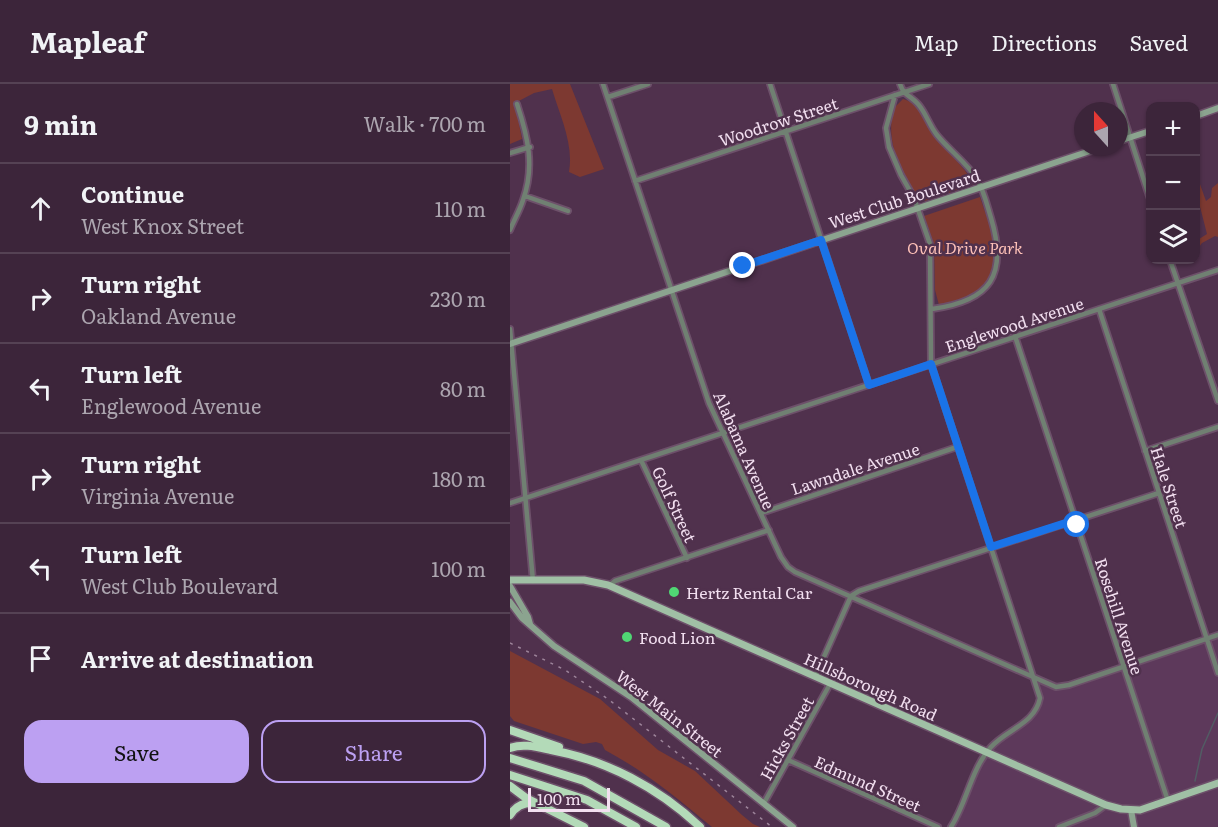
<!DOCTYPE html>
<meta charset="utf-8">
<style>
:root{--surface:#3c253a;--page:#432d42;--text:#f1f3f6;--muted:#aca5af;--line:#554254;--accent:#bca0f2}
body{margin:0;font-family:Literata,serif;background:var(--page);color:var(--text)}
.controls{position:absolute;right:18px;top:18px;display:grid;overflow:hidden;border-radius:12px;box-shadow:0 2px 4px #0004}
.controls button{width:54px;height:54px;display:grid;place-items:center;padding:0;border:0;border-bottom:2px solid var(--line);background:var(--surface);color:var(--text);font:30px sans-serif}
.compass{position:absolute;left:564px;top:18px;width:54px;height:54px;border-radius:50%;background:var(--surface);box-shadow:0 2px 4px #0004;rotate:339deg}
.scale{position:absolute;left:18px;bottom:15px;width:82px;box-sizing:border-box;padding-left:6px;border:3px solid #f2dff0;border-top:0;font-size:16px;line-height:21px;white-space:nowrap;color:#f2dff0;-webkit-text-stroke:4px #50314d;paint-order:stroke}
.stop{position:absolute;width:18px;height:18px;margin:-14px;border:4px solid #1a73e8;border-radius:50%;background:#fff}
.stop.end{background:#1a73e8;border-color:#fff;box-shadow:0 2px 6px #0008}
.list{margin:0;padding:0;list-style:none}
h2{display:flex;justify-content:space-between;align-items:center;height:78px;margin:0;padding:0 24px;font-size:26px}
h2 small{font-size:20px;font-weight:400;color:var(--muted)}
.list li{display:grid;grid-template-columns:39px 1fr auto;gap:18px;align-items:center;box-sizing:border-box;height:90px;padding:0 24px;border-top:2px solid var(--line)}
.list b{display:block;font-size:22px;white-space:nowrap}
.list p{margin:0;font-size:20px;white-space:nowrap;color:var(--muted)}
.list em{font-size:20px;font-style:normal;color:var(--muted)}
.actions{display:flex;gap:12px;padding:18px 24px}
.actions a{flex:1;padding:14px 0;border:2px solid var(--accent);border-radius:18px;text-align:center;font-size:21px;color:var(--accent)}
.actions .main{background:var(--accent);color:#111}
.icon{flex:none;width:33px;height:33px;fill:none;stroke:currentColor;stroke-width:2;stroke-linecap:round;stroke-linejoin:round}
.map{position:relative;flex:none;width:708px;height:743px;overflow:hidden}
header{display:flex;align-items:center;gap:36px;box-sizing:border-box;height:84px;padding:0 30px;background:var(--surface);border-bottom:2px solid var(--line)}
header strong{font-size:28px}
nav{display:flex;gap:33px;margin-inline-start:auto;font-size:21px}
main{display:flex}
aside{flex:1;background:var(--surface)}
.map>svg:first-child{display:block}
.built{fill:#5d395b}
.green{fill:#7d3931}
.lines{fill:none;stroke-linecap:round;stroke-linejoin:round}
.stream{stroke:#525c64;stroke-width:1.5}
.street-casing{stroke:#6d506a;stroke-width:8}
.secondary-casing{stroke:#6d506a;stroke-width:9}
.primary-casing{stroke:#6d506a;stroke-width:10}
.highway-casing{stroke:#6d506a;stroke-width:11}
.street{stroke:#708072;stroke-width:4.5}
.secondary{stroke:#8ba48f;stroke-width:6}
.primary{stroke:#a0c0a5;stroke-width:7}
.highway{stroke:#b3dab8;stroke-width:8}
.rail{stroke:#9d849a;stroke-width:1.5;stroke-dasharray:3 6;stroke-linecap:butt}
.route{stroke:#1a73e8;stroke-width:8}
.poi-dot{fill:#50d674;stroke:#50314d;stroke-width:2}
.labels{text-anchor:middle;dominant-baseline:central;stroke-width:5;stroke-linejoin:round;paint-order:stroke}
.street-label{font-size:16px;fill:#f2dff0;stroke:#50314d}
.park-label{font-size:16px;font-style:italic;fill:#fec1b8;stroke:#50314d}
.poi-label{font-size:16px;fill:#f2dff0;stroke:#50314d;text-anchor:start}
</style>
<header>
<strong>Mapleaf</strong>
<nav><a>Map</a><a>Directions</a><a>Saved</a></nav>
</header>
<main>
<aside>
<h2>9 min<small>Walk · 700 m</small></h2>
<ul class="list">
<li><svg class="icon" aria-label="ahead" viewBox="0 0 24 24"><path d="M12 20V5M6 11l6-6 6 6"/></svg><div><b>Continue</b><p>West Knox Street</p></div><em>110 m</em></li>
<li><svg class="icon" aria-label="right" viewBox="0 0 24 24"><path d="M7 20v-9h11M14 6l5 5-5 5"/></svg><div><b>Turn right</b><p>Oakland Avenue</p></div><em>230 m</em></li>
<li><svg class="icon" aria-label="left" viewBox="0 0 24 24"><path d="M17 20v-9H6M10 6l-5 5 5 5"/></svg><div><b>Turn left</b><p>Englewood Avenue</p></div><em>80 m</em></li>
<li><svg class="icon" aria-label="right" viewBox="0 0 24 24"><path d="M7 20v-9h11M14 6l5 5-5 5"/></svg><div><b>Turn right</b><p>Virginia Avenue</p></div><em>180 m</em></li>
<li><svg class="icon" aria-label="left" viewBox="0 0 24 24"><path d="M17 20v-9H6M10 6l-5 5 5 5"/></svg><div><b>Turn left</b><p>West Club Boulevard</p></div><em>100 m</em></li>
<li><svg class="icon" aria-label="arrive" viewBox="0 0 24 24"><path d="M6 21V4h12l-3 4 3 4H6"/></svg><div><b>Arrive at destination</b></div></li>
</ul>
<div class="actions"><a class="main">Save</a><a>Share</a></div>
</aside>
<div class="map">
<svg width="708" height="743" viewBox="0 0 708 743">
<rect width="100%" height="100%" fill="#50314d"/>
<path class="built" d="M 708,550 L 708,743 L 443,743 L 474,677 L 486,659 L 509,644 L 530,617 L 525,595 L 546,604 Z"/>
<path class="green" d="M 0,0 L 60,0 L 94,85 L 70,93 L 59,88 C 64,60 50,32 42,5 L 24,9 L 5,19 L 12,55 L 0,60 Z
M 393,15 C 400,17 404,20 409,25 C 415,32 417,42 423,49 C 435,68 454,81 464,100 L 412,118 C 392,90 374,59 384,24 Z
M 686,89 L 696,117 L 701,113 L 702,104 L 708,99 L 708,153 L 705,152 L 692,159 L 687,166 L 686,157 L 697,150 L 686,107 Z
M 470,113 L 485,157 L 486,169 L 479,194 L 470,207 L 461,212 L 429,221 L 425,206 L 424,160 L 414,132 Z
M 0,567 L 90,615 L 148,666 L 185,687 L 232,731 L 243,740 L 250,743 L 202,743 C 167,714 136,688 95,666 L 92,660 L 86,658 L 73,660 L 4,637 L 0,632 Z"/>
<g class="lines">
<path class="stream" d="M 685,697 L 692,665 L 708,629"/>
<g class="street-casing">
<path id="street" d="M 93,0 L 199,319 L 271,473 L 278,483 L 285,488 L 546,603 L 559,601 L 708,551
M 260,0 L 359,301
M 390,0 C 394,12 400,11 408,20 C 416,29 419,41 427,51 C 439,66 457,79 467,95 C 474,107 477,121 481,134 C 498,191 481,217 422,225
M 603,0 L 640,115
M 385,11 L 376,44 L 379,63 L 391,91 L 404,114 L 420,160 L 421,280 L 530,614 C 525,640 497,645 481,663 C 461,685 457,718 441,743
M 98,13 L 138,0
M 0,69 L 20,63
M 125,97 L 419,0
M 15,112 L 58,127
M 0,146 C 4,136 10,126 13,116 C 25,83 18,53 7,20
M 660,176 L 708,317
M 589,225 L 708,589
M 0,245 L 23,497
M 505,252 L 658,717
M 635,367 L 708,343
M 131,376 L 177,474
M 0,419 L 708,186
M 251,429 L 447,363
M 99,502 L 105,497 L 259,446
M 305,593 L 341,512 L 349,507 L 649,409
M 278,676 L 428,743
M 254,719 L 320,600
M 549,743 L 585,729 L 596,721"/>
</g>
<g class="secondary-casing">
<path id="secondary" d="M 686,32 L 708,24
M 609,57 L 640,47
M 0,260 L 592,63
M 0,502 L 18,533 L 20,540
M 0,518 L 12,534 L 44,562 L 121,613 L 283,743
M 621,726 L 624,743"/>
</g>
<g class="primary-casing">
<path id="primary" d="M 0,496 L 74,496 L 98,501 L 596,721 L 611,725 L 630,726 L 708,699"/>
</g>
<g class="highway-casing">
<path id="highway" d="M 0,646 L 49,663
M 0,664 C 13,659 27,663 41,666 C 96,676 149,704 190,743
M 0,674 L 74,697 L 156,743
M 0,691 L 77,716 L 126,743
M 0,702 L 16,714 L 74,743
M 0,731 C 6,722 15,718 25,719"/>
</g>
<use href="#street" class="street"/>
<use href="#secondary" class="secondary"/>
<use href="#primary" class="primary"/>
<use href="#highway" class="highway"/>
<path class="rail" d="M 0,559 L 55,586 L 98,615 L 262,743"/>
</g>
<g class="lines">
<path class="route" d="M 233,182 L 311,156 L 359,301 L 421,280 L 481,463 L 565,436 L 567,441"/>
</g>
<g class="poi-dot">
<circle cx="164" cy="508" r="6"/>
<circle cx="117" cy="553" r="6"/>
</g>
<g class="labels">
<g class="street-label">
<text transform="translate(268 37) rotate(-18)">Woodrow Street</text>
<text transform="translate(394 114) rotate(-18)">West Club Boulevard</text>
<text transform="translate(504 240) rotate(-18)">Englewood Avenue</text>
<text transform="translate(235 366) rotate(66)">Alabama Avenue</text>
<text transform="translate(345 384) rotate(-18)">Lawndale Avenue</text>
<text transform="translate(660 403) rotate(72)">Hale Street</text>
<text transform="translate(165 420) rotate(65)">Golf Street</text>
<text transform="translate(610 532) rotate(72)">Rosehill Avenue</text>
<text transform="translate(361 602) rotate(24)">Hillsborough Road</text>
<text transform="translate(160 629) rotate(38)">West Main Street</text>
<text transform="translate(276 654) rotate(-61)">Hicks Street</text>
<text transform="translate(358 699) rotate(24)">Edmund Street</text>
</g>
<g class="park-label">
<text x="455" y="163">Oval Drive Park</text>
</g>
<g class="poi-label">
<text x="176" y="508">Hertz Rental Car</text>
<text x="129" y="553">Food Lion</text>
</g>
</g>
</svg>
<div class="controls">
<button>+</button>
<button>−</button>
<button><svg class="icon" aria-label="layers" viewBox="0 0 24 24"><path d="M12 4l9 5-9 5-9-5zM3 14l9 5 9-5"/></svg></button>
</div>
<svg class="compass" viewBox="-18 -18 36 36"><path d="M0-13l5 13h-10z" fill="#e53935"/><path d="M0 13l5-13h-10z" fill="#aca5af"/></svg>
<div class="scale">100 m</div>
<div class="stop" style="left:567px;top:441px"></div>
<div class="stop end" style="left:233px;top:182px"></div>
</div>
</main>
